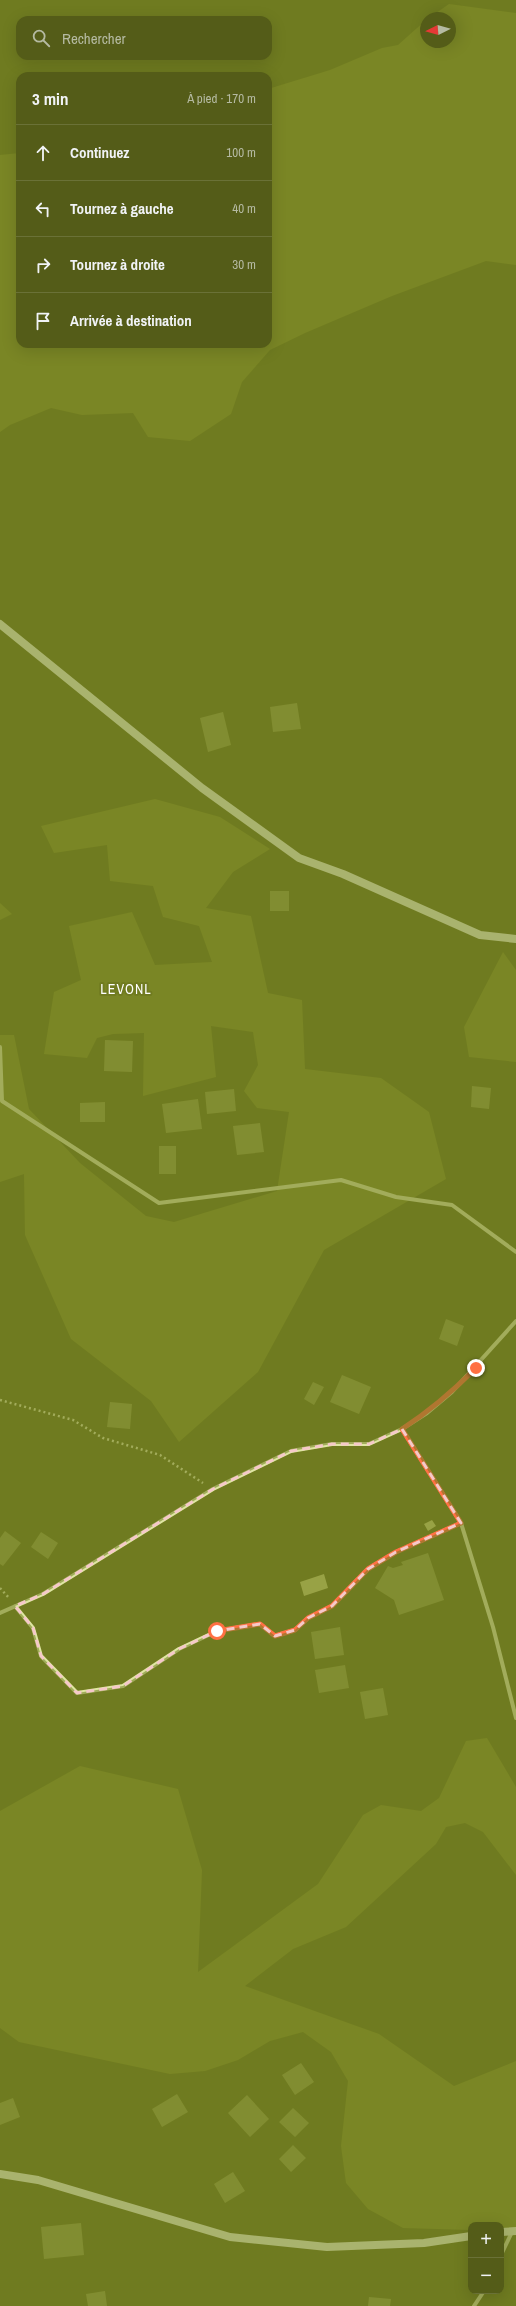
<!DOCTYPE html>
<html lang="fr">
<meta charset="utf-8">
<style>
:root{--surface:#545c18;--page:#5d6525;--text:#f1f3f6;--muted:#b5baa2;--line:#6a7137}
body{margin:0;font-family:"Archivo Narrow",sans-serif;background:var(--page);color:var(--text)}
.controls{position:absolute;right:12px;bottom:12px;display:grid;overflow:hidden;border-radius:8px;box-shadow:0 4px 16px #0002}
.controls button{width:36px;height:36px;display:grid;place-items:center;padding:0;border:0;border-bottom:1px solid var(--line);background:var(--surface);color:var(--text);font:20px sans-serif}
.compass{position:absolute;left:420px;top:12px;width:36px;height:36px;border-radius:50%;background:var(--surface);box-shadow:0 4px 16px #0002;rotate:265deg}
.stop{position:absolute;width:12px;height:12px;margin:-9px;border:3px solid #ff7043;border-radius:50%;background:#fff}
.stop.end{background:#ff7043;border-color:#fff;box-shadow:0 1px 4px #0008}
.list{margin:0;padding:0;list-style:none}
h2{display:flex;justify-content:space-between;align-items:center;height:52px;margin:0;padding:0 16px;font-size:17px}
h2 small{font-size:13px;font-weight:400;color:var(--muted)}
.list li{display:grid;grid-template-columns:26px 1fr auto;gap:12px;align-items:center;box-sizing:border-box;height:56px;padding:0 16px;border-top:1px solid var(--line)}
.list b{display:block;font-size:15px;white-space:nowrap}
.list em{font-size:13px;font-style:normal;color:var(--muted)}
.icon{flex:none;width:22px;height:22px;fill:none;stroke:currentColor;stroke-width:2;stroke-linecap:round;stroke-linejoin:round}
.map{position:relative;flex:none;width:516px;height:2306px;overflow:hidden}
.search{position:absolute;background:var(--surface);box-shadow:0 4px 16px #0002;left:16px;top:16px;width:256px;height:44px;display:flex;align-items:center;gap:10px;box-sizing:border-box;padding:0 14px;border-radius:12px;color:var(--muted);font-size:15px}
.panel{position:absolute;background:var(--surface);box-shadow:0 4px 16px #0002;left:16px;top:72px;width:256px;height:276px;border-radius:12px}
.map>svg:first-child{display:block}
.green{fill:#88932a}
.building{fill:#98a245}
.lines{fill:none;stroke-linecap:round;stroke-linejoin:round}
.path{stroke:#dfe6a2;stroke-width:2.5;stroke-dasharray:2 3;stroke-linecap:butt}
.street{stroke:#dfe6a2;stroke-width:4}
.secondary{stroke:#f0f5cc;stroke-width:8}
.route{stroke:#ff7043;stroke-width:5}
.marked{fill:none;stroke:#f5c9c9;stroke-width:3;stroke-dasharray:8 5;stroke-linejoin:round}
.labels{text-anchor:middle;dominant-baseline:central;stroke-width:4;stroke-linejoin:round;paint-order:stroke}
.quarter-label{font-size:14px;letter-spacing:1px;fill:#fff;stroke:#707b20}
</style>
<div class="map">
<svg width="516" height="2306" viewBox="0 0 516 2306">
<rect width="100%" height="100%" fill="#707b20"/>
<path class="green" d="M 449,4 L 516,13 L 516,265 L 486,261 L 392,296 L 305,333 L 270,350 L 242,382 L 231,414 L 190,441 L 148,437 L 133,413 L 82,415 L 51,408 L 10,425 L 0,432 L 0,155 L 20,153 L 20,344 L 268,344 L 268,89 L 330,70 L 382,48 L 398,45 L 426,20 L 426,42 L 450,42 L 450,18 L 429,18 Z
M 155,799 L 220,817 L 270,849 L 233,872 L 206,908 L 251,916 L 268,993 L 302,1000 L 305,1069 L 381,1078 L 429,1112 L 446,1179 L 324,1250 L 258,1372 L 179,1442 L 151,1401 L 71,1339 L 25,1235 L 24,1174 L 0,1182 L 0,1035 L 14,1035 L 29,1109 L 80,1163 L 146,1216 L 174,1222 L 277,1191 L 289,1112 L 257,1108 L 244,1091 L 258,1065 L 253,1032 L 211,1026 L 216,1077 L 143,1096 L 144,1033 L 113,1034 L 97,1038 L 87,1058 L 44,1054 L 54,992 L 81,980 L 69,926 L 132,912 L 155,965 L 212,962 L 199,926 L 163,917 L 153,886 L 110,881 L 107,845 L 54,853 L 41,826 Z
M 0,903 L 12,914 L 0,920 Z
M 503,952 L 516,970 L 516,1062 L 469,1057 L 464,1027 Z
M 487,1738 L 516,1787 L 516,1875 L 483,1832 L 465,1823 L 446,1827 L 436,1844 L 346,1927 L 293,1949 L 245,1986 L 379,2034 L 454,2086 L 516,2061 L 516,2232 L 501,2230 L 501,2225 L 471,2225 L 471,2230 L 403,2228 L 368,2209 L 346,2183 L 341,2146 L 348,2081 L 331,2052 L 303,2032 L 270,2041 L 238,2060 L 205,2071 L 170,2074 L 19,2042 L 0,2028 L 0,1811 L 80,1766 L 178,1789 L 202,1870 L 198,1972 L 318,1884 L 363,1815 L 381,1805 L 421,1811 L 439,1798 L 466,1741 Z"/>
<path class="building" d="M 297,703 L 301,729 L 273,732 L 270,707 Z
M 223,712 L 231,745 L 208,752 L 200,718 Z
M 270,891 L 289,891 L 289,911 L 270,911 Z
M 105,1040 L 133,1041 L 132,1072 L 104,1071 Z
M 472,1086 L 491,1088 L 489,1109 L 471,1107 Z
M 234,1089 L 236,1111 L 207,1114 L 205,1092 Z
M 198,1099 L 202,1129 L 166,1133 L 162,1104 Z
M 105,1102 L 105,1122 L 80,1122 L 80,1103 Z
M 260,1123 L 264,1152 L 237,1155 L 233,1126 Z
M 159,1146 L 176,1146 L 176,1174 L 159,1174 Z
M 446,1319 L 464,1326 L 457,1346 L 439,1339 Z
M 342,1375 L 371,1387 L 359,1414 L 330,1402 Z
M 313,1382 L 324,1387 L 314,1405 L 304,1399 Z
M 110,1402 L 132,1404 L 130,1429 L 107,1427 Z
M 432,1520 L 436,1526 L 428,1531 L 424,1524 Z
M 5,1531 L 21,1543 L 3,1566 L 0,1564 L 0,1538 Z
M 41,1532 L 58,1543 L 48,1559 L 31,1547 Z
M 428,1553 L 444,1600 L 399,1615 L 394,1600 L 375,1588 L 388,1566 L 393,1568 L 403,1565 L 401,1562 Z
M 324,1574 L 328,1588 L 304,1596 L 300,1582 Z
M 340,1627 L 344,1655 L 315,1659 L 311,1632 Z
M 345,1665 L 349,1688 L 319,1693 L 315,1670 Z
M 383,1688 L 388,1715 L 365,1719 L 360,1692 Z
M 301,2063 L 314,2082 L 295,2095 L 282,2075 Z
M 177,2094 L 188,2112 L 162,2127 L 152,2109 Z
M 247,2095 L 269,2119 L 250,2137 L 228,2113 Z
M 13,2098 L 20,2117 L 0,2125 L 0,2103 Z
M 293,2108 L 309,2123 L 295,2137 L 279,2122 Z
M 293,2145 L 306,2158 L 291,2172 L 279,2159 Z
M 233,2172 L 245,2191 L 225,2203 L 214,2184 Z
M 81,2223 L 84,2255 L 44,2259 L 41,2227 Z
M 105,2291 L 107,2306 L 88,2306 L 86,2294 Z
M 369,2297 L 391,2299 L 390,2306 L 368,2306 Z"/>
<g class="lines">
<path class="path" d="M 0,1400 L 73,1420 L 103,1438 L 160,1455 L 203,1483
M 0,1588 L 9,1598"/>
<path class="street" d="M 0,1047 L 2,1101 L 159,1203 L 341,1180 L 396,1197 L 452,1205 L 516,1252
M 402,1429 L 461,1523 L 493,1627 L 516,1718
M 15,1606 L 33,1628 L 41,1656 L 77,1693 L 123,1686 L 179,1649 L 217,1631 L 260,1624 L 275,1636 L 295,1630 L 308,1618 L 332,1606 L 368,1569 L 396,1552 L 461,1523
M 0,1613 L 43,1594 L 213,1489 L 291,1451 L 332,1444 L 369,1444 L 402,1429 L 427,1413 L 452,1392 L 516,1321
M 501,2255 L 512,2232
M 474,2306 L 484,2291"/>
<path class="secondary" d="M 0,624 L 202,788 L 299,858 L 343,874 L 480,935 L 516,939
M 0,2174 L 38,2180 L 230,2237 L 327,2247 L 424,2243 L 471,2236
M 501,2232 L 516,2231"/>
</g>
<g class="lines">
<path class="route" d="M 217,1631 L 260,1624 L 275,1636 L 295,1630 L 308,1618 L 332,1606 L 368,1569 L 396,1552 L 461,1523 L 402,1429 C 430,1411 453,1391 476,1368"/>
</g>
<path d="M0 0H516V2306H0ZM 402,1429 L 461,1523 L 396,1552 L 368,1569 L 332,1606 L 308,1618 L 295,1630 L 275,1636 L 260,1624 L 217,1631 L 179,1649 L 123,1686 L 77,1693 L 41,1656 L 33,1628 L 15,1606 L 43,1594 L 213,1489 L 291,1451 L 332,1444 L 369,1444 Z" fill="#707b20" fill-opacity=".55" fill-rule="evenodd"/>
<path class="marked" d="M 402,1429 L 461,1523 L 396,1552 L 368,1569 L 332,1606 L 308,1618 L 295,1630 L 275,1636 L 260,1624 L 217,1631 L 179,1649 L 123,1686 L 77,1693 L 41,1656 L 33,1628 L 15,1606 L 43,1594 L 213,1489 L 291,1451 L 332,1444 L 369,1444 Z"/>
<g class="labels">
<g class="quarter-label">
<text x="126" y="989">LEVONL</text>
</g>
</g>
</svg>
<div class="controls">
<button>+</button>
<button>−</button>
</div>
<svg class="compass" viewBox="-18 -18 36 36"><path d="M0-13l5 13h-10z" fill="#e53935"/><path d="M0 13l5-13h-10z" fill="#b5baa2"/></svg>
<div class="stop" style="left:217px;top:1631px"></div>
<div class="stop end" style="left:476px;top:1368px"></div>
<div class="search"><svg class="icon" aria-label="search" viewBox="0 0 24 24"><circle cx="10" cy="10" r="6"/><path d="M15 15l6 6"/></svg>Rechercher</div>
<section class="panel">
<h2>3 min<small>À pied · 170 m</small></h2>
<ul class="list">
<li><svg class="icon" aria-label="ahead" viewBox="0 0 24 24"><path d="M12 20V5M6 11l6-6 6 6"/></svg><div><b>Continuez</b></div><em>100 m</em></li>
<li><svg class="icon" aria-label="left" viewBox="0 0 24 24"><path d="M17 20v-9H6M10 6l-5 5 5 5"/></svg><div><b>Tournez à gauche</b></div><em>40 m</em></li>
<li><svg class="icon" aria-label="right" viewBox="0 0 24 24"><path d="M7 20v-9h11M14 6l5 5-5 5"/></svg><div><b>Tournez à droite</b></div><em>30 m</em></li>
<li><svg class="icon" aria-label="arrive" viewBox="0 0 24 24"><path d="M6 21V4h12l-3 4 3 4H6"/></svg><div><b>Arrivée à destination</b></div></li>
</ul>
</section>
</div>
